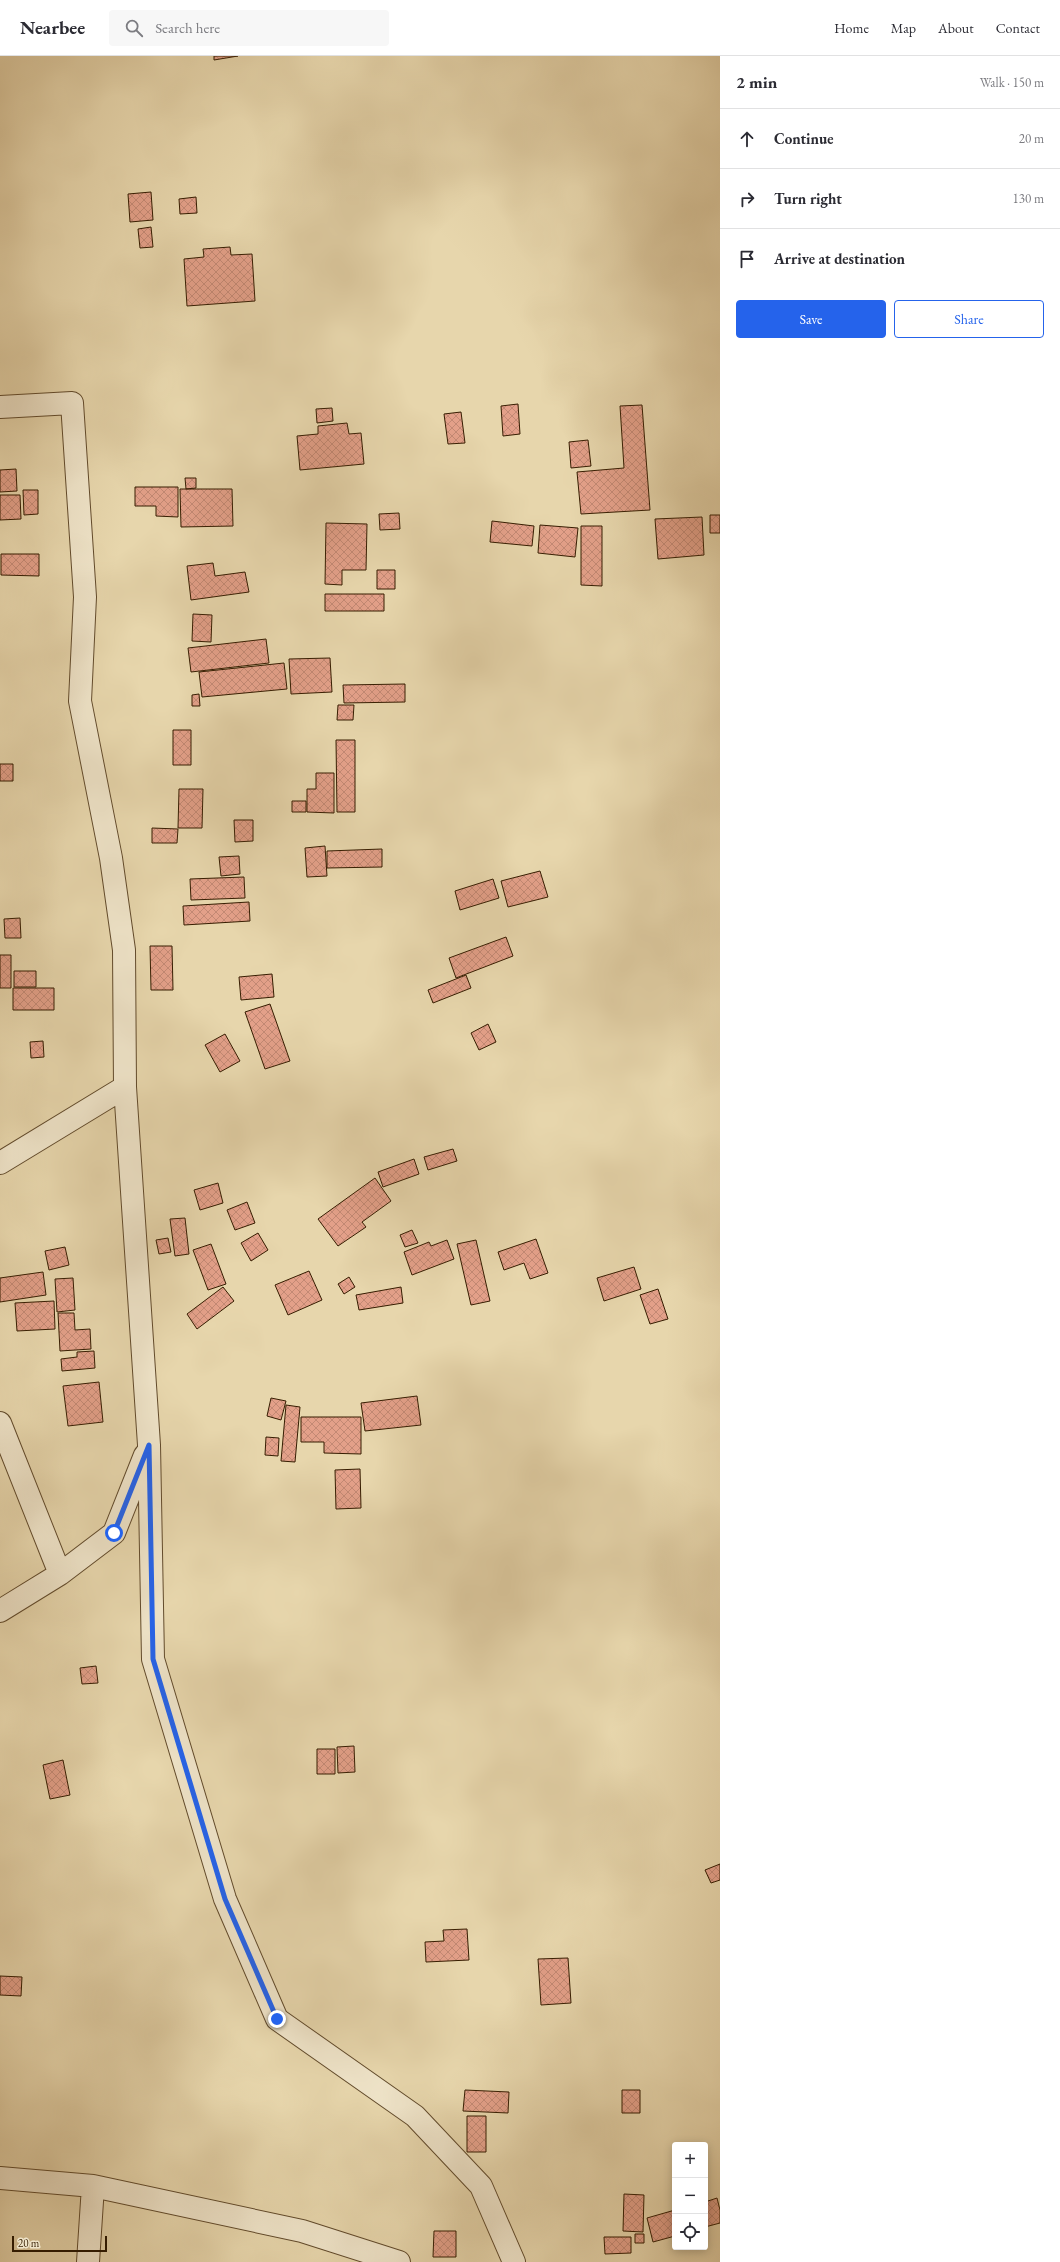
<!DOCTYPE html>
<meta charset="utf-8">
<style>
:root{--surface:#fff;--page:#f7f7f7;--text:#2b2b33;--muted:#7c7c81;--line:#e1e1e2;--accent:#2563eb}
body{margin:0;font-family:"EB Garamond",serif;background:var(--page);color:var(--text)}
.controls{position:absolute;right:12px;bottom:12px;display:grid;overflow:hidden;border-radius:4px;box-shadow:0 2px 10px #0003}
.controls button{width:36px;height:36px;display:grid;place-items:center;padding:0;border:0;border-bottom:1px solid var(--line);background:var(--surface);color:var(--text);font:20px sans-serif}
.scale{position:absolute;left:12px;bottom:10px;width:95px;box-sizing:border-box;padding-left:4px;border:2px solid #361d01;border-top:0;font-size:11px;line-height:14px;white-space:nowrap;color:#361d01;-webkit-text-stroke:3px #efe4c9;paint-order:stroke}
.stop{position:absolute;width:12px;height:12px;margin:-9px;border:3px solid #2563eb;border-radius:50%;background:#fff}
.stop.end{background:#2563eb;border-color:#fff;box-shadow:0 1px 4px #0008}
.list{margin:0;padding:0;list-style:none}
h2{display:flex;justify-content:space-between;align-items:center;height:52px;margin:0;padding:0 16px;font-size:17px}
h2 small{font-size:13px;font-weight:400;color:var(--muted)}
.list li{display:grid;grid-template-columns:26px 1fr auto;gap:12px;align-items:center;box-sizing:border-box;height:60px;padding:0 16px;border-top:1px solid var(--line)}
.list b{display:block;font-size:15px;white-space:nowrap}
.list em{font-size:13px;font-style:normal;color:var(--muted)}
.actions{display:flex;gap:8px;padding:12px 16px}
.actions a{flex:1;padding:9px 0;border:1px solid var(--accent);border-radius:4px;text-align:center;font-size:14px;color:var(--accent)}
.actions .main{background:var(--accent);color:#fff}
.icon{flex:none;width:22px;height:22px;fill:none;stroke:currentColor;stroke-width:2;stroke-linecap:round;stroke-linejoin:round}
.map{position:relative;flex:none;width:720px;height:2206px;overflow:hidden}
header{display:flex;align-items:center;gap:24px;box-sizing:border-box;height:56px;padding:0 20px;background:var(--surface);border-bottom:1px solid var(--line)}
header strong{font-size:19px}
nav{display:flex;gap:22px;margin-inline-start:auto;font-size:14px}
.search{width:280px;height:36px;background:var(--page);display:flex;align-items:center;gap:10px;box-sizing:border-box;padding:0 14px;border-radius:4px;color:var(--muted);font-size:15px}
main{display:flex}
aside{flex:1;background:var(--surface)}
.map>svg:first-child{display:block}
.building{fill:url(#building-cross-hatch);stroke:#361d01}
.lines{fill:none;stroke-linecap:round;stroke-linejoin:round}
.street-casing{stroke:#624b2c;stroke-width:24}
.street{stroke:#efe4c9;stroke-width:22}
.route{stroke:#2563eb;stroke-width:5}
</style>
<header>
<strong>Nearbee</strong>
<div class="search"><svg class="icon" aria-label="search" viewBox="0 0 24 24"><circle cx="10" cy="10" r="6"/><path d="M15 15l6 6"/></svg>Search here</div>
<nav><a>Home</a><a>Map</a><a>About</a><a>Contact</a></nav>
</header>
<main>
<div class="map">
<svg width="720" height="2206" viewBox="0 0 720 2206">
<defs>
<pattern id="building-cross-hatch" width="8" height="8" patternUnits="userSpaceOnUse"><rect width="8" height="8" fill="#e3a089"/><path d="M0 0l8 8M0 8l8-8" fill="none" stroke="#c38974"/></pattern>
</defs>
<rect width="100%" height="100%" fill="#e7d6ac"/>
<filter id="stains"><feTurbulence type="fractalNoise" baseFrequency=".005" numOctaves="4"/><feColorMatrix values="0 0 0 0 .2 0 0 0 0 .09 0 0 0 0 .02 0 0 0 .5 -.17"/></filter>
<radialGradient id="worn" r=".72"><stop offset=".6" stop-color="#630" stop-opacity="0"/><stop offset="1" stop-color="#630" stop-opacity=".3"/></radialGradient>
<path class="building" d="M 214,0 L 238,0 L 214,4 Z
M 151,136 L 153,164 L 130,166 L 128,138 Z
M 196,141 L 197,157 L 180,158 L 179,143 Z
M 151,171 L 153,191 L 140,192 L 138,173 Z
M 230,191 L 231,199 L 252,198 L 255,245 L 187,250 L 184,203 L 204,201 L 203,193 Z
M 518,348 L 520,378 L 503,380 L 501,350 Z
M 642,349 L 650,454 L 581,458 L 577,416 L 624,412 L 620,350 Z
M 332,352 L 333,365 L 317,367 L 316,353 Z
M 461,356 L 465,387 L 448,388 L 444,358 Z
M 347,367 L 349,378 L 361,377 L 364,408 L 300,414 L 297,380 L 318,378 L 318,370 Z
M 588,384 L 591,410 L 571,412 L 569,386 Z
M 16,413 L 17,435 L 0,436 L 0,414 Z
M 185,422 L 196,422 L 196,432 L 186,433 Z
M 135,431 L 178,431 L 178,461 L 156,460 L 156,450 L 135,450 Z
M 180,433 L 232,433 L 233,470 L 181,471 Z
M 23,434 L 38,434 L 38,458 L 24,459 Z
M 0,439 L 20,439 L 21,463 L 0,464 Z
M 399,457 L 400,473 L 380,474 L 379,458 Z
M 710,459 L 720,459 L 720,477 L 710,477 Z
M 702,461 L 704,499 L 658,503 L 655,463 Z
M 492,465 L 534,470 L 532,490 L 490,486 Z
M 326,467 L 367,468 L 366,514 L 342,514 L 342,529 L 325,528 Z
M 540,469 L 578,472 L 575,501 L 538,497 Z
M 581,470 L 602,470 L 602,530 L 581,529 Z
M 1,498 L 39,498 L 39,520 L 1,519 Z
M 213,507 L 215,520 L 245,516 L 249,536 L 191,544 L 187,510 Z
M 377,514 L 395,514 L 395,533 L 377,533 Z
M 325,538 L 384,538 L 384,555 L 325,555 Z
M 193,558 L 212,559 L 211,586 L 192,585 Z
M 266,583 L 269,607 L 191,616 L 188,592 Z
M 330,602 L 332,636 L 291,638 L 289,603 Z
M 284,607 L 287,633 L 202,641 L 199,616 Z
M 405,628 L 405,646 L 344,647 L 343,629 Z
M 199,638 L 200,650 L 192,650 L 192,639 Z
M 338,649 L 354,649 L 353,664 L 337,664 Z
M 173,674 L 191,674 L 191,709 L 173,709 Z
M 336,684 L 355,684 L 355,756 L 337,756 Z
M 0,708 L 13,708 L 13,725 L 0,725 Z
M 316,717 L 334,717 L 334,757 L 307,756 L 307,733 L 316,733 Z
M 179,733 L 203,733 L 202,772 L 178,772 Z
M 292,745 L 306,745 L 306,756 L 292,756 Z
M 234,764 L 253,764 L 253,785 L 235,786 Z
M 152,772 L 178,773 L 177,787 L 152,787 Z
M 325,790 L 327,820 L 307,821 L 305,792 Z
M 382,793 L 382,811 L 327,812 L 327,795 Z
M 239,800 L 240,818 L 221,820 L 219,801 Z
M 540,815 L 548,841 L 508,851 L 501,825 Z
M 244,821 L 245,842 L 191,844 L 190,823 Z
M 493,823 L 499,842 L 460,854 L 455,835 Z
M 249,846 L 250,865 L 184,869 L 183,850 Z
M 20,862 L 21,882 L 5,882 L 4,863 Z
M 506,881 L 513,900 L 456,922 L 449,902 Z
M 150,890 L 172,890 L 173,934 L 151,934 Z
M 0,899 L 11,899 L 11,932 L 0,932 Z
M 14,915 L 36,915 L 36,931 L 14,931 Z
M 272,918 L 274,941 L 241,944 L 239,921 Z
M 466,919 L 471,932 L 433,947 L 428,934 Z
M 13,932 L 54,932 L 54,954 L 13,954 Z
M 270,948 L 290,1005 L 265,1013 L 245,956 Z
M 488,968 L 496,986 L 479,994 L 471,977 Z
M 225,978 L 240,1005 L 220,1016 L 205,989 Z
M 43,985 L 44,1001 L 31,1002 L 30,986 Z
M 453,1093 L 457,1105 L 428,1114 L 424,1101 Z
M 414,1103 L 419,1118 L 383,1131 L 378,1116 Z
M 375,1122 L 391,1145 L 362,1166 L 366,1171 L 338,1190 L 318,1163 Z
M 218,1127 L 223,1147 L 200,1154 L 194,1134 Z
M 247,1146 L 255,1167 L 235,1174 L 227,1154 Z
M 185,1162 L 189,1198 L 175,1200 L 170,1163 Z
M 412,1174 L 418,1187 L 405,1191 L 400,1179 Z
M 258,1177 L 268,1194 L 251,1205 L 241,1187 Z
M 168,1182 L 171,1196 L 159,1198 L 156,1184 Z
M 536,1183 L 548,1217 L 530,1223 L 524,1207 L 504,1214 L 498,1196 Z
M 447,1184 L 454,1203 L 412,1219 L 404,1196 L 429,1186 L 431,1190 Z
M 476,1184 L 490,1245 L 471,1249 L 457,1188 Z
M 211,1188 L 226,1228 L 208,1234 L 193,1194 Z
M 65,1191 L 69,1209 L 49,1214 L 45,1195 Z
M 634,1211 L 641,1233 L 604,1245 L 597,1222 Z
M 309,1215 L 322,1244 L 288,1259 L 275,1229 Z
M 43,1216 L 46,1239 L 0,1246 L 0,1222 Z
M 349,1221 L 355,1231 L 344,1238 L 338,1228 Z
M 73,1222 L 75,1254 L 57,1256 L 55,1223 Z
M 223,1231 L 234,1245 L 197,1273 L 187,1258 Z
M 401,1231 L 403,1247 L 359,1254 L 356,1239 Z
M 658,1233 L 668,1263 L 650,1268 L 640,1239 Z
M 54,1245 L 55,1273 L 17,1275 L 15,1247 Z
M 58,1257 L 74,1257 L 75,1274 L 90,1273 L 91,1293 L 60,1295 Z
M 94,1295 L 95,1312 L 62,1315 L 61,1303 L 77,1301 L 77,1296 Z
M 99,1326 L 103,1366 L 68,1370 L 63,1330 Z
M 417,1340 L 421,1369 L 365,1375 L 361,1347 Z
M 271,1342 L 286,1345 L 281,1364 L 267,1360 Z
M 286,1349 L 300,1351 L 295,1406 L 281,1405 Z
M 301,1361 L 361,1361 L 361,1398 L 324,1397 L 324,1386 L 301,1386 Z
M 266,1381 L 279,1382 L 278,1400 L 265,1399 Z
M 360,1413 L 361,1452 L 336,1453 L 335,1414 Z
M 96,1610 L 98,1627 L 82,1628 L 80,1612 Z
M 354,1690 L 355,1716 L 338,1717 L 337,1691 Z
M 317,1693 L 335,1693 L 335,1718 L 317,1718 Z
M 63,1704 L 70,1739 L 50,1743 L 43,1709 Z
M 720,1808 L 720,1824 L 711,1827 L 705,1814 Z
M 467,1873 L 469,1904 L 426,1906 L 425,1886 L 444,1885 L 443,1874 Z
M 568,1902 L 571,1947 L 541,1949 L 538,1903 Z
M 0,1920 L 22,1921 L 21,1940 L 0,1939 Z
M 465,2034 L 509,2036 L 508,2057 L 463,2055 Z
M 622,2034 L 640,2034 L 640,2057 L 622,2057 Z
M 467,2060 L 486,2060 L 486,2096 L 467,2096 Z
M 624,2138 L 644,2139 L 643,2176 L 623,2175 Z
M 717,2142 L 720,2154 L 720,2167 L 705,2171 L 705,2146 Z
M 675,2154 L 675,2180 L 653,2186 L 647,2162 Z
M 434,2175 L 456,2175 L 456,2201 L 433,2201 Z
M 635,2178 L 644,2178 L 644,2187 L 635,2187 Z
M 604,2181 L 631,2181 L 631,2197 L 605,2198 Z"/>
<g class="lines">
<g class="street-casing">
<path id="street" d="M 0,351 L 72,347 L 85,541 L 80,645 L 111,802 L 124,894 L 125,1031 L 0,1107
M 125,1031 L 149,1389 L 153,1603 L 225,1843 L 277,1963 L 415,2060 L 481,2130 L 514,2206
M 0,1367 L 60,1518 L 0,1555
M 60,1518 L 114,1477 L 145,1399
M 0,2122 L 93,2130 L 88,2206
M 93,2130 L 302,2175 L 399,2206"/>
</g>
<use href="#street" class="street"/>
</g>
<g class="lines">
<path class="route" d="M 114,1477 L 149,1389 L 153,1603 L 225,1843 L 277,1963"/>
</g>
<rect width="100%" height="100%" filter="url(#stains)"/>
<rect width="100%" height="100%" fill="url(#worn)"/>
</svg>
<div class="controls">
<button>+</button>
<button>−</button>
<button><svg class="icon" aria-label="locate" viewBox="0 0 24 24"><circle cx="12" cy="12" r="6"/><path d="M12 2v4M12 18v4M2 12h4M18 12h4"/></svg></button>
</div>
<div class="scale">20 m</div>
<div class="stop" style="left:114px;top:1477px"></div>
<div class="stop end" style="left:277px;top:1963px"></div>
</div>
<aside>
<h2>2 min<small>Walk · 150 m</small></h2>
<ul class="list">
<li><svg class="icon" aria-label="ahead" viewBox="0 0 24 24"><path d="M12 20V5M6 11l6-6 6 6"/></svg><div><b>Continue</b></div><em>20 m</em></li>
<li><svg class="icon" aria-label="right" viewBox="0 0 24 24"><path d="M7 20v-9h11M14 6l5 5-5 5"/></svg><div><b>Turn right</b></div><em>130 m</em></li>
<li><svg class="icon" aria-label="arrive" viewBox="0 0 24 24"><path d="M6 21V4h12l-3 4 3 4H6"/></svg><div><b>Arrive at destination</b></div></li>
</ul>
<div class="actions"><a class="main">Save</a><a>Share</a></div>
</aside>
</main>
